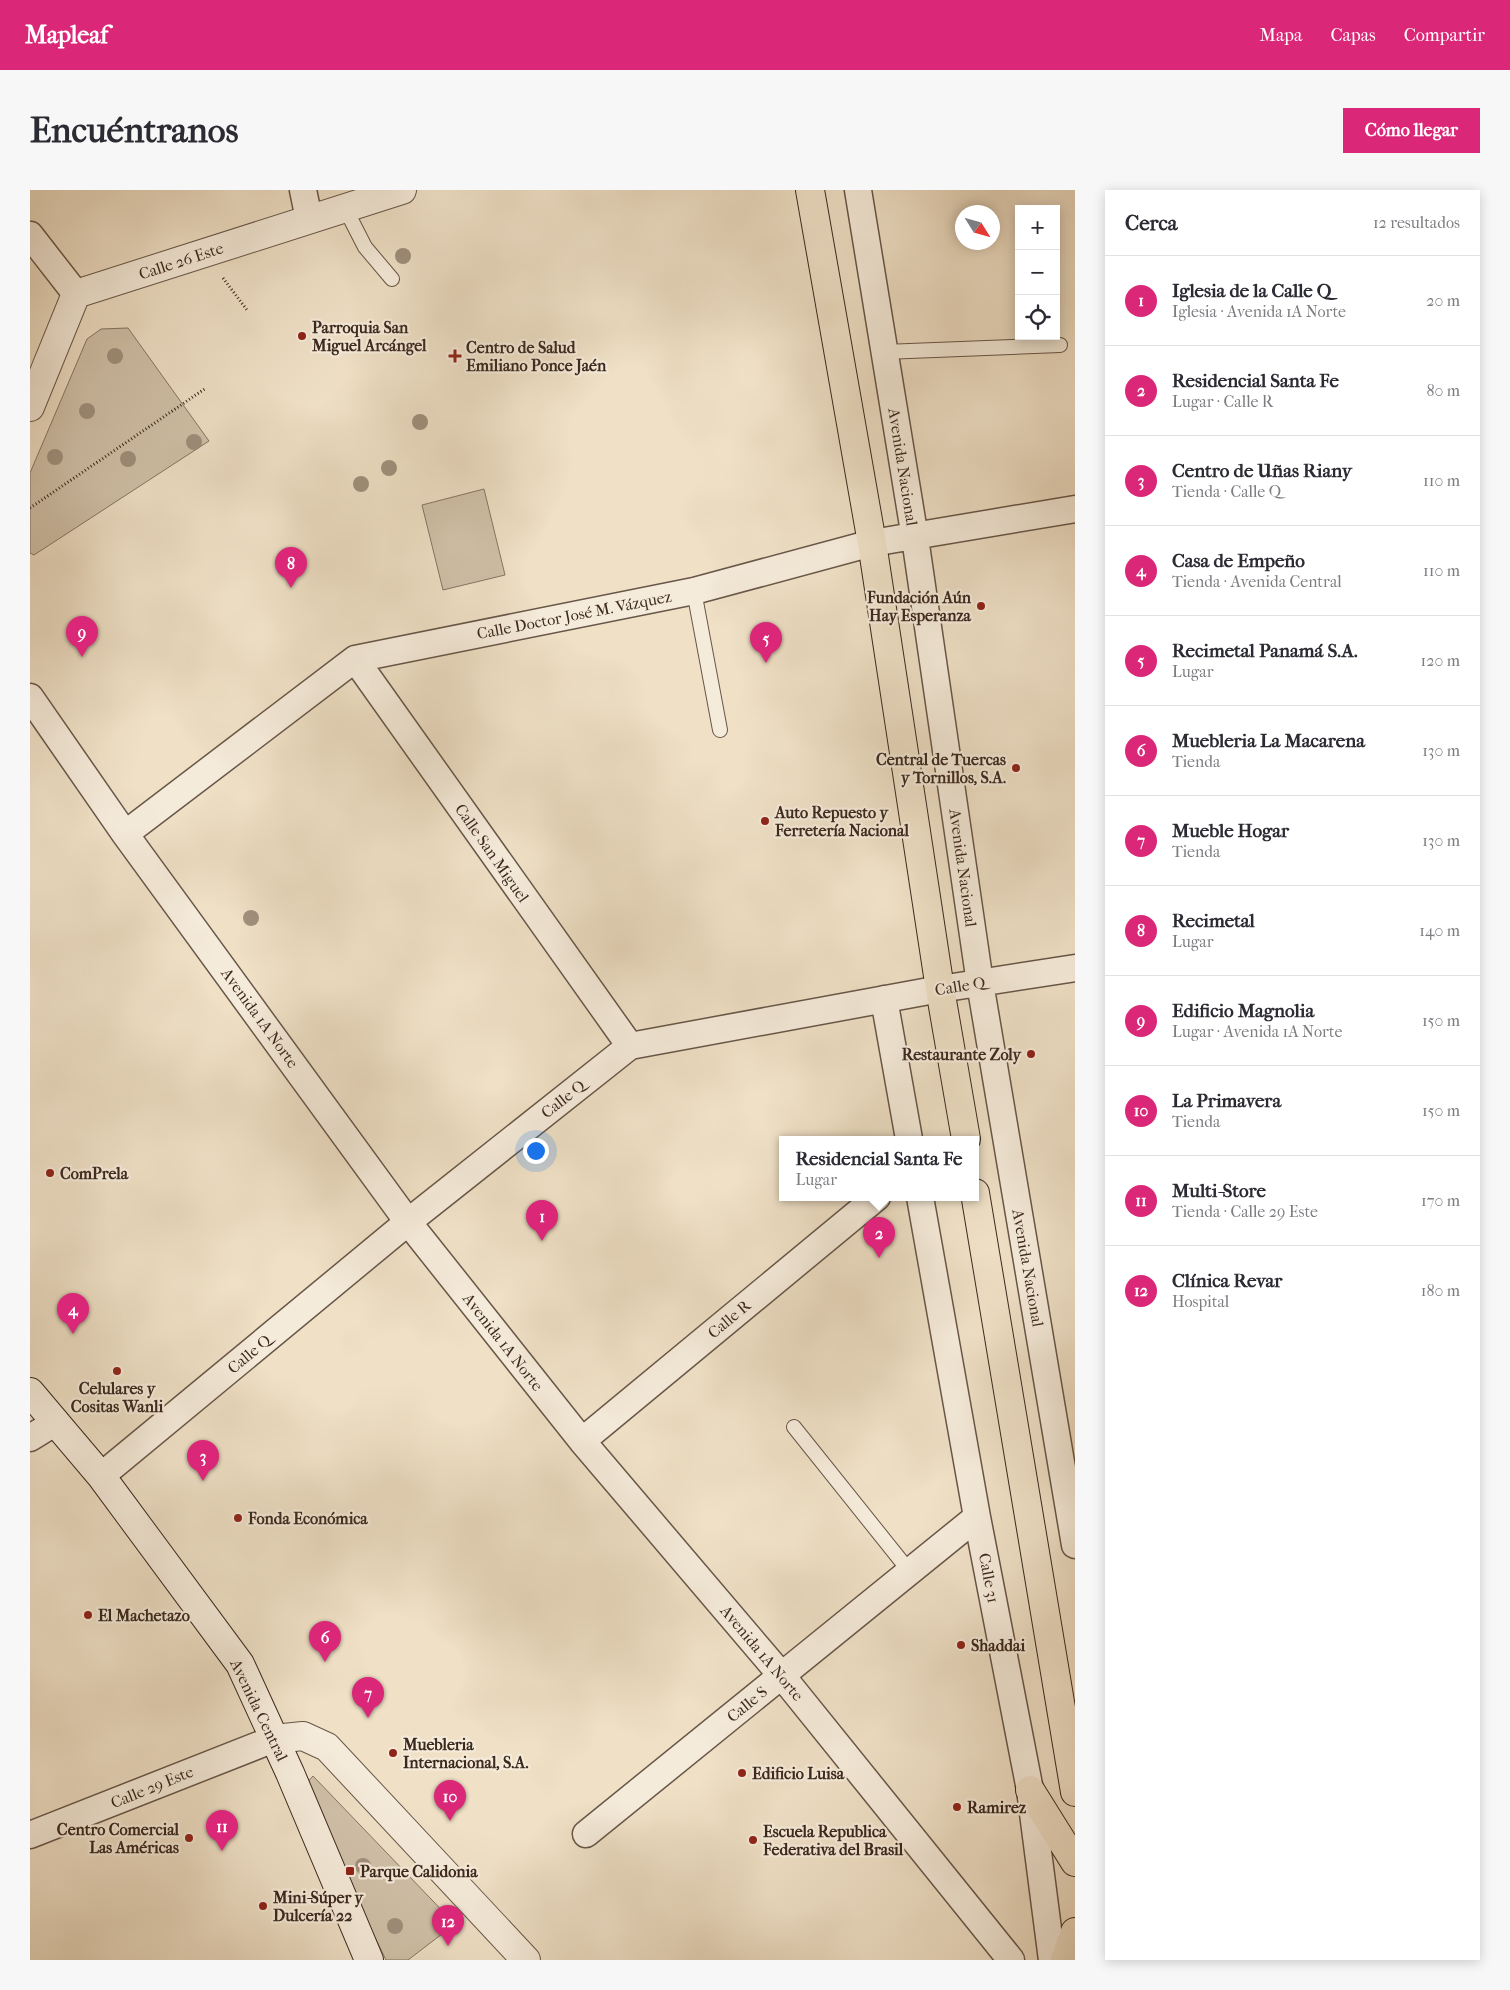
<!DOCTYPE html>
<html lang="es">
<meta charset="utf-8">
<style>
:root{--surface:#fff;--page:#f7f7f7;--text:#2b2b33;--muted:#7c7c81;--line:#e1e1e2;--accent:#db2777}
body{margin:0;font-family:"IM FELL French Canon",serif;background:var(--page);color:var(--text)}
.controls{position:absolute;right:15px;top:15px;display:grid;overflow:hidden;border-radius:0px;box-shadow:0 2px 12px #0003}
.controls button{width:45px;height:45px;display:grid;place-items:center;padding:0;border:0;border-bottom:1px solid var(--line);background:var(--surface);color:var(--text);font:25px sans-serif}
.compass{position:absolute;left:925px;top:15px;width:45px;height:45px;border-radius:50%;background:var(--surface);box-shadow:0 2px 12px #0003;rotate:127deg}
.you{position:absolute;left:505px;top:960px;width:18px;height:18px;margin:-12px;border:4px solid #fff;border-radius:50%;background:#1a73e8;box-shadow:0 0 0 8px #1a73e833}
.badge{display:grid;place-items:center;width:32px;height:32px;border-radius:50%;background:var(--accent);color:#fff;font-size:16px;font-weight:700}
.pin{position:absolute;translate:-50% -41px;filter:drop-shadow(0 1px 2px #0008)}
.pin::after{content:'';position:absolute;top:26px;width:18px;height:15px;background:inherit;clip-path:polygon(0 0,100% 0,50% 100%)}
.popup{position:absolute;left:749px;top:946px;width:200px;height:65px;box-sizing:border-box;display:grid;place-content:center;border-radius:0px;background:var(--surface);filter:drop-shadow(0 1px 4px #0005);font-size:16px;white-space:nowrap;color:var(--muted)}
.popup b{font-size:19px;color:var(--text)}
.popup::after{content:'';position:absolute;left:50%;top:100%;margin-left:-10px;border:10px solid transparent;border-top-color:var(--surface)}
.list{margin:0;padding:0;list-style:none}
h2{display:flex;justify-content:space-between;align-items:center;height:65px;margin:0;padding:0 20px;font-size:21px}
h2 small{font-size:16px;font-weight:400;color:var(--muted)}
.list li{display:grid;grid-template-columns:32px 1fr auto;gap:15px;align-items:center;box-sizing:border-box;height:90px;padding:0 20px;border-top:1px solid var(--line)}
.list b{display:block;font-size:19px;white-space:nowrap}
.list p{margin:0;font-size:16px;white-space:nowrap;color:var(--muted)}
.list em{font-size:16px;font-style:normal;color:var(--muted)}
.icon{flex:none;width:28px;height:28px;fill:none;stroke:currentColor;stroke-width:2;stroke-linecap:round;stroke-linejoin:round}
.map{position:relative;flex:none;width:1045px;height:1770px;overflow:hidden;border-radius:0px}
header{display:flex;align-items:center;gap:30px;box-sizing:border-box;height:70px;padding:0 25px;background:var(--accent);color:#fff}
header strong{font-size:24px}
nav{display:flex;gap:28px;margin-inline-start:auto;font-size:18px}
.intro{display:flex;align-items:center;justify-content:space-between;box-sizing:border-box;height:120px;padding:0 30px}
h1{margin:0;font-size:35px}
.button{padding:12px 22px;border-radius:0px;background:var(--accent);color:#fff;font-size:18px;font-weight:700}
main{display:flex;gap:30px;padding:0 30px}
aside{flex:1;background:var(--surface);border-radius:0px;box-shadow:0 2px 12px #0003}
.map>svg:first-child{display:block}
.green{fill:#d0c1a9;stroke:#867464}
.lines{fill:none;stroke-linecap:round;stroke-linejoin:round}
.service-casing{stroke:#685648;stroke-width:16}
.minor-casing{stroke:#685648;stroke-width:29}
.tertiary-casing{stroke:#685648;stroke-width:30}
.secondary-casing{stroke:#3b281e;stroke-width:30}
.primary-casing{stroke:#3b281e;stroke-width:30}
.path{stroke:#3b281e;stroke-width:3;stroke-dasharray:1 2.5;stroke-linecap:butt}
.service{stroke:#f5ebda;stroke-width:14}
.minor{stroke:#f5ebda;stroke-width:26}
.tertiary{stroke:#f5ebda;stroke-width:28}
.secondary{stroke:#f5ebda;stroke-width:28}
.primary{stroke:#efe0c6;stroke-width:28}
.tree{fill:#a0907d}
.poi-dot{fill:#8f2418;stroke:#f5ebda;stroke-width:2}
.labels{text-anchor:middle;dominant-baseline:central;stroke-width:4.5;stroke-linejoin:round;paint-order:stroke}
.street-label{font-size:16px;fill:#3b281e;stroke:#f5ebda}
.poi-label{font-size:16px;font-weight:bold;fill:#3b281e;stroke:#f5ebda;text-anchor:start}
</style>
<header>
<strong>Mapleaf</strong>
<nav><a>Mapa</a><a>Capas</a><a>Compartir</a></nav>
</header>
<div class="intro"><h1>Encuéntranos</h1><a class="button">Cómo llegar</a></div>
<main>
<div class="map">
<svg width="1045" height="1770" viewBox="0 0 1045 1770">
<rect width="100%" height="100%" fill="#efe0c6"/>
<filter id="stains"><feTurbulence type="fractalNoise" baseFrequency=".004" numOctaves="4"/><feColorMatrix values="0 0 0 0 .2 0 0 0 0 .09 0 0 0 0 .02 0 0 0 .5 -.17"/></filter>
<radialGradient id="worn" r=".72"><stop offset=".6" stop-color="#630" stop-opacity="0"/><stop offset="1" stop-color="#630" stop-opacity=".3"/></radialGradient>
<path class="green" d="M 98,138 L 179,251 L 4,365 L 0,363 L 0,283 L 57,149 L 71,139 Z
M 454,299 L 475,385 L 413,400 L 392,315 Z
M 283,1586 L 425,1734 L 378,1770 L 356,1770 L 272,1598 Z"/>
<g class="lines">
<g class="service-casing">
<path id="service" d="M 315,18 L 335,57 L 362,89
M 854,162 L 1030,155
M 664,401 L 690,540
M 764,1237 L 880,1382"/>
</g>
<g class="minor-casing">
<path id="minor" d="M 273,0 L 279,29
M 828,0 L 885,348 L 950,793 L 1045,1355
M 0,45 L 46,104
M 325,469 L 600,856
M 0,507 L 95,644 L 378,1032 L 552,1251 L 752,1486 L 981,1770
M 95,644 L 325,469 L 664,401 L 842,353 L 1045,319
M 854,809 L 879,949
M 890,1007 L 947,1327 L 1000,1600 L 1022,1770
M 0,1248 L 26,1232
M 552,1251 L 847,1007
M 71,1286 L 378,1032 L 600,856 L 910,799 L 1045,778
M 556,1644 L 947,1327
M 0,1645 L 244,1549"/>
</g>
<g class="tertiary-casing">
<path id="tertiary" d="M 0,217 L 46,104 L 372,0
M 244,1549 L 273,1546 L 297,1557 L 496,1770"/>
</g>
<g class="secondary-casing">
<path id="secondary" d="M 0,1202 L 71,1286 L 210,1474 L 260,1583 L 339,1770"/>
</g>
<g class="primary-casing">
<path id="primary" d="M 780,0 L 842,353 L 910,799 L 936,949
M 945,1003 L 1045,1602
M 1000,1600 L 1045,1672
M 1035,1770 L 1045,1742"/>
</g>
<path class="path" d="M 193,88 L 217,120
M 0,318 L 176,198"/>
<use href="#service" class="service"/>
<use href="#minor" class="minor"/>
<use href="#tertiary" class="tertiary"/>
<use href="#secondary" class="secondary"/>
<use href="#primary" class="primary"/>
</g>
<g class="tree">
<circle cx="373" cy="66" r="8"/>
<circle cx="85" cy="166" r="8"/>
<circle cx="57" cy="221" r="8"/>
<circle cx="390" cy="232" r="8"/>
<circle cx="164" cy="252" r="8"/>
<circle cx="25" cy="267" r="8"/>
<circle cx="98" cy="269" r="8"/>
<circle cx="359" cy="278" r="8"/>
<circle cx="331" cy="294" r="8"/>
<circle cx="221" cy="728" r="8"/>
<circle cx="333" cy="1676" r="8"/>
<circle cx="365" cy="1736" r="8"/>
</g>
<g class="poi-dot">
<circle cx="272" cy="146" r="5"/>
<path d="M422.5 158.5h5v5h5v5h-5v5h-5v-5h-5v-5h5z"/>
<circle cx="951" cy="416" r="5"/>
<circle cx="986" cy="578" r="5"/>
<circle cx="735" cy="631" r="5"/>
<circle cx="1001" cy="864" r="5"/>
<circle cx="20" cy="983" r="5"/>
<circle cx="87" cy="1181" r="5"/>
<circle cx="208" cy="1328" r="5"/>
<circle cx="58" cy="1425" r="5"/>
<circle cx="931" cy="1455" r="5"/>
<circle cx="363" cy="1563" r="5"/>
<circle cx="712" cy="1583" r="5"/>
<circle cx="927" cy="1617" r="5"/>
<circle cx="159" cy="1648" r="5"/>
<circle cx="723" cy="1650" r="5"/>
<rect x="315" y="1676" width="10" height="10" rx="2.5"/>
<circle cx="233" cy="1716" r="5"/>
</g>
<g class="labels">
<g class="street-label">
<text transform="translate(151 71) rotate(-18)">Calle 26 Este</text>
<text transform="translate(873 277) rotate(81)">Avenida Nacional</text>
<text transform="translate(544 425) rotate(-11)">Calle Doctor José M. Vázquez</text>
<text transform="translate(462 663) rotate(55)">Calle San Miguel</text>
<text transform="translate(933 678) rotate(82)">Avenida Nacional</text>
<text transform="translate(930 796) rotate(-9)">Calle Q</text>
<text transform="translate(230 828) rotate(54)">Avenida 1A Norte</text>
<text transform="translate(533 909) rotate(-38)">Calle Q</text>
<text transform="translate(998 1078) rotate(80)">Avenida Nacional</text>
<text transform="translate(699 1129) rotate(-40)">Calle R</text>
<text transform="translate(473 1152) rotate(52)">Avenida 1A Norte</text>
<text transform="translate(219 1164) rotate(-40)">Calle Q</text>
<text transform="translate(959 1388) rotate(79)">Calle 31</text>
<text transform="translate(732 1463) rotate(50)">Avenida 1A Norte</text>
<text transform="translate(717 1514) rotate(-39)">Calle S</text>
<text transform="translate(229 1520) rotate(64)">Avenida Central</text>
<text transform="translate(122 1597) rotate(-22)">Calle 29 Este</text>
</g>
<g class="poi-label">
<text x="282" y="137">Parroquia San<tspan x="282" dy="18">Miguel Arcángel</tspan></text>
<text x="436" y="157">Centro de Salud<tspan x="436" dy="18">Emiliano Ponce Jaén</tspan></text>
<text x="941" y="407" text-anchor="end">Fundación Aún<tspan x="941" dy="18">Hay Esperanza</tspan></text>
<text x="976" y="569" text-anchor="end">Central de Tuercas<tspan x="976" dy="18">y Tornillos, S.A.</tspan></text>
<text x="745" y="622">Auto Repuesto y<tspan x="745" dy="18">Ferretería Nacional</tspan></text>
<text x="991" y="864" text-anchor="end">Restaurante Zoly</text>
<text x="30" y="983">ComPrela</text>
<text x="87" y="1198" text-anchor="middle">Celulares y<tspan x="87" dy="18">Cositas Wanli</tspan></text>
<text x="218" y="1328">Fonda Económica</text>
<text x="68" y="1425">El Machetazo</text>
<text x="941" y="1455">Shaddai</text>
<text x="373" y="1554">Muebleria<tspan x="373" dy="18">Internacional, S.A.</tspan></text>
<text x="722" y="1583">Edificio Luisa</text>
<text x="937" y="1617">Ramirez</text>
<text x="149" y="1639" text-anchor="end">Centro Comercial<tspan x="149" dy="18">Las Américas</tspan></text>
<text x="733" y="1641">Escuela Republica<tspan x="733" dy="18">Federativa del Brasil</tspan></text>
<text x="330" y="1681">Parque Calidonia</text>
<text x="243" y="1707">Mini-Súper y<tspan x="243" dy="18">Dulcería 22</tspan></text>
</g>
</g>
<rect width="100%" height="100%" filter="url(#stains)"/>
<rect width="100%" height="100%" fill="url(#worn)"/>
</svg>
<div class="controls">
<button>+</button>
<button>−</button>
<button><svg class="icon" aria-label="locate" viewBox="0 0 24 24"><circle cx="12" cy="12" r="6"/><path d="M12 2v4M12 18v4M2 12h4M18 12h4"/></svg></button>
</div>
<svg class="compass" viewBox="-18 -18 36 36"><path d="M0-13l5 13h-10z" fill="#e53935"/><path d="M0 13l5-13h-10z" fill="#7c7c81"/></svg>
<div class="you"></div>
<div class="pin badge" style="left:512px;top:1051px">1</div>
<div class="pin badge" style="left:849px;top:1068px">2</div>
<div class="popup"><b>Residencial Santa Fe</b>Lugar</div>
<div class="pin badge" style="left:173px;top:1291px">3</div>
<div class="pin badge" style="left:43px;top:1144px">4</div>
<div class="pin badge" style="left:736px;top:473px">5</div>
<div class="pin badge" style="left:295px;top:1472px">6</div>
<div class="pin badge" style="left:338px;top:1528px">7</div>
<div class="pin badge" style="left:261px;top:398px">8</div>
<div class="pin badge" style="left:52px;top:467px">9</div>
<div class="pin badge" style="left:420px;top:1631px">10</div>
<div class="pin badge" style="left:192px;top:1661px">11</div>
<div class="pin badge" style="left:418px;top:1756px">12</div>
</div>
<aside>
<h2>Cerca<small>12 resultados</small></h2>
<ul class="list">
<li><span class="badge">1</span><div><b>Iglesia de la Calle Q</b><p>Iglesia · Avenida 1A Norte</p></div><em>20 m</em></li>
<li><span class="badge">2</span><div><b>Residencial Santa Fe</b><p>Lugar · Calle R</p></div><em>80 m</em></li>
<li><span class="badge">3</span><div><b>Centro de Uñas Riany</b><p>Tienda · Calle Q</p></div><em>110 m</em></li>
<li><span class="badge">4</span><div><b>Casa de Empeño</b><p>Tienda · Avenida Central</p></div><em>110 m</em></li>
<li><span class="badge">5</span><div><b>Recimetal Panamá S.A.</b><p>Lugar</p></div><em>120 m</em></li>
<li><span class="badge">6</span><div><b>Muebleria La Macarena</b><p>Tienda</p></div><em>130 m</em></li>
<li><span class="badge">7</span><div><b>Mueble Hogar</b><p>Tienda</p></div><em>130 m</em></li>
<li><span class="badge">8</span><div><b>Recimetal</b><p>Lugar</p></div><em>140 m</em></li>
<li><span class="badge">9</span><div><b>Edificio Magnolia</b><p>Lugar · Avenida 1A Norte</p></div><em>150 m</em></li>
<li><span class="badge">10</span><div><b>La Primavera</b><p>Tienda</p></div><em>150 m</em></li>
<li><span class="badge">11</span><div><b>Multi-Store</b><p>Tienda · Calle 29 Este</p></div><em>170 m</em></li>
<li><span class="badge">12</span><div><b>Clínica Revar</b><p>Hospital</p></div><em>180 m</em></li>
</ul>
</aside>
</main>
